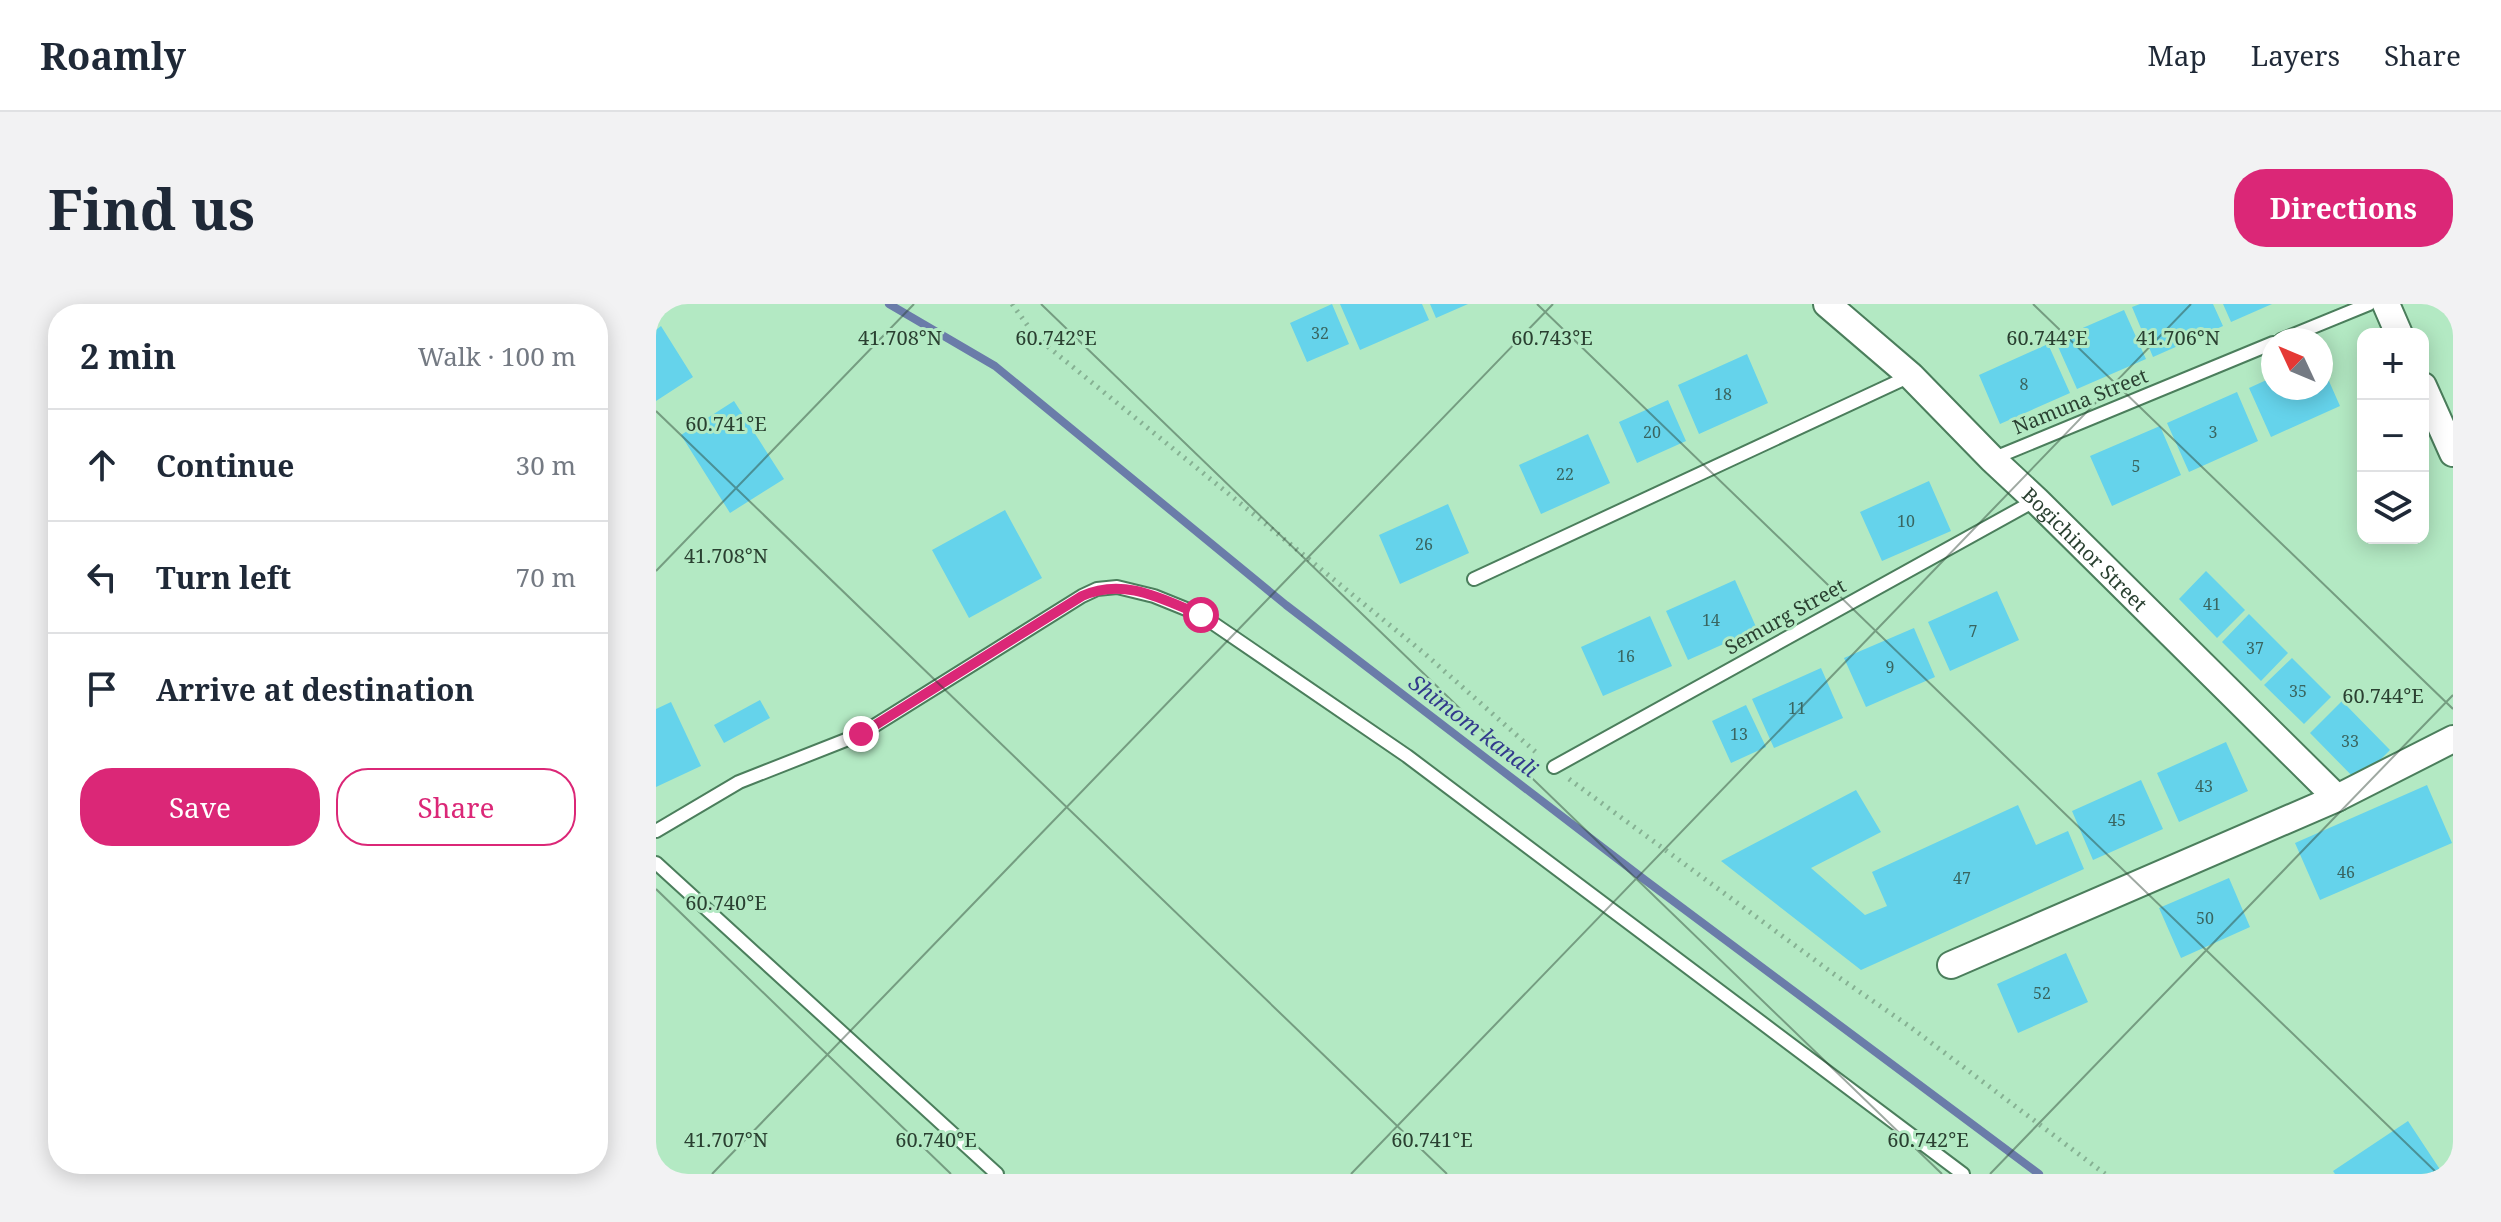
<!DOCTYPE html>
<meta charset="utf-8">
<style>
:root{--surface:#fff;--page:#f2f2f3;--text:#1f2937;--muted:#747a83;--line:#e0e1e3;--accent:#db2777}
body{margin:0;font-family:"Noto Serif",serif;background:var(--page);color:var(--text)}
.controls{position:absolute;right:24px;top:24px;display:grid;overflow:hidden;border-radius:16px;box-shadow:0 4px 20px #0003}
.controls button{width:72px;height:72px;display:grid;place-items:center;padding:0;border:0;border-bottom:2px solid var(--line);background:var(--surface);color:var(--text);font:40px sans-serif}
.compass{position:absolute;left:1605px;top:24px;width:72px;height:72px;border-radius:50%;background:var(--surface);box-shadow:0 4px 20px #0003;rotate:314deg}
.stop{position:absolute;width:24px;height:24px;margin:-18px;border:6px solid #db2777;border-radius:50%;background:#fff}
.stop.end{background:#db2777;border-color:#fff;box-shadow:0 2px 8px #0008}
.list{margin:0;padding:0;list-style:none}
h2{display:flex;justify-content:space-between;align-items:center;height:104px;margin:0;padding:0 32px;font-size:34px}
h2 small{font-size:26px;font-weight:400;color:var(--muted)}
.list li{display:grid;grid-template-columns:52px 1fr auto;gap:24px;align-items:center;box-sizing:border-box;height:112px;padding:0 32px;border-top:2px solid var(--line)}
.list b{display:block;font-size:30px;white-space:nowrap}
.list em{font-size:26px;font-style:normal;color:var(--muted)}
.actions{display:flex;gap:16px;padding:24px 32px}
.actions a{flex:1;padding:18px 0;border:2px solid var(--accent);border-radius:32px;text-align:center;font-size:28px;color:var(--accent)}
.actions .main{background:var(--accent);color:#fff}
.icon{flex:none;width:44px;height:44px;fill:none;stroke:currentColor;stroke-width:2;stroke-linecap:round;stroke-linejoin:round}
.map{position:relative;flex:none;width:1797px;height:870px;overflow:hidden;border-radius:32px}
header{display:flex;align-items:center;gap:48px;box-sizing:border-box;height:112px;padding:0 40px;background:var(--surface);border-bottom:2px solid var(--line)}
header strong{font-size:38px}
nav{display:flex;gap:44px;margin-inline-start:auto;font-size:28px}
.intro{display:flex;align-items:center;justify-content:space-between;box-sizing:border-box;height:192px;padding:0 48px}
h1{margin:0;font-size:56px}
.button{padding:20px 36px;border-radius:32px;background:var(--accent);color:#fff;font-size:28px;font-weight:700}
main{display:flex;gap:48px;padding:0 48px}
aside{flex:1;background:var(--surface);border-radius:32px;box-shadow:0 4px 20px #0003}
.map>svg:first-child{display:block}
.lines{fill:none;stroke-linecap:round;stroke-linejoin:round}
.stream{stroke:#6a7ca9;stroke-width:8}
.building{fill:#65d3eb}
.lane-casing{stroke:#4b7e5c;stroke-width:16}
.street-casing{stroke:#4b7e5c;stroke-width:30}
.path{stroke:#86b193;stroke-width:5;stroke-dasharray:2 6;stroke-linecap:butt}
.lane{stroke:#fff;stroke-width:12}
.street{stroke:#fff;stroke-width:26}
.route{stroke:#db2777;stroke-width:10}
.ticks{fill:none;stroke:#2a4031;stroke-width:2;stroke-opacity:0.45}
.labels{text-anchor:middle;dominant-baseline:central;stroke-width:6;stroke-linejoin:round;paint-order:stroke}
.number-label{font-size:16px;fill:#396560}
.street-label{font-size:20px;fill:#2a4031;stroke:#b3e9c3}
.water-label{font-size:22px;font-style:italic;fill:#323a8c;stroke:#b3e9c3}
.ticks-label{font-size:20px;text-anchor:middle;fill:#2a4031;stroke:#b3e9c3;stroke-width:6;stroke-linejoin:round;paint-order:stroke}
</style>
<header>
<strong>Roamly</strong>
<nav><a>Map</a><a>Layers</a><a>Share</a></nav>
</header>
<div class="intro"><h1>Find us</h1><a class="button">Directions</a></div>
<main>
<aside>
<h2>2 min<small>Walk · 100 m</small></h2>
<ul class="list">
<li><svg class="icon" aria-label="ahead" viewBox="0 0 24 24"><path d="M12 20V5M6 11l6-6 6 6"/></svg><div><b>Continue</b></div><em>30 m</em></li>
<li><svg class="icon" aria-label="left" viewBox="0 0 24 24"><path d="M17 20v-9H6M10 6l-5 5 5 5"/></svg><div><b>Turn left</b></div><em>70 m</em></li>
<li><svg class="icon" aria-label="arrive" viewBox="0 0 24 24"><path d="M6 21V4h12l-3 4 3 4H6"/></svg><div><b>Arrive at destination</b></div></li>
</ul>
<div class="actions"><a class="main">Save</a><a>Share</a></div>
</aside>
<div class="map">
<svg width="1797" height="870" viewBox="0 0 1797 870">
<rect width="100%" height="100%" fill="#b3e9c3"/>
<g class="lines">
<path class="stream" d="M 233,0 L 339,62 L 630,301 L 989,576 L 1383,870"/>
</g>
<path class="building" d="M 676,0 L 693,40 L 651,58 L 634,19 Z
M 684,0 L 766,0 L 773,16 L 704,46 Z
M 774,0 L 812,0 L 780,14 Z
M 1484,0 L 1557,0 L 1567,22 L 1497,53 L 1476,3 Z
M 1567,0 L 1616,0 L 1575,18 Z
M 1468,6 L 1490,55 L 1421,85 L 1399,36 Z
M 5,22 L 37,73 L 0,97 L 0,26 Z
M 1392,40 L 1414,89 L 1344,120 L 1323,71 Z
M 1091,50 L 1112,99 L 1043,130 L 1022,81 Z
M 1665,59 L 1684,102 L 1615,133 L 1593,84 L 1617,73 L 1617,84 L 1665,84 Z
M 1581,88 L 1602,137 L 1533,168 L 1511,119 Z
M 1012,96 L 1030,137 L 981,159 L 963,118 Z
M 78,97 L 128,175 L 74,209 L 25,131 Z
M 1504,122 L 1525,171 L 1456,202 L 1434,152 Z
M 932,130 L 954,179 L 885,210 L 863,161 Z
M 1273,177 L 1295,227 L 1226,257 L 1204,208 Z
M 792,200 L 813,249 L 744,280 L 723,231 Z
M 349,206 L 386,274 L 313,314 L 276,246 Z
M 1550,267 L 1589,306 L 1561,334 L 1523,295 Z
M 1079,276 L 1101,325 L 1032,356 L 1010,307 Z
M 1341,287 L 1363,336 L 1294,367 L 1272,318 Z
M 1593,310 L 1632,349 L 1605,377 L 1566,338 Z
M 994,312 L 1016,362 L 947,392 L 925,343 Z
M 1258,324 L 1279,373 L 1210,403 L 1188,354 Z
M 1636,354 L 1675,393 L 1648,420 L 1608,381 Z
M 1165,364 L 1187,414 L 1118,444 L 1096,395 Z
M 104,396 L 114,414 L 68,439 L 58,421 Z
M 1686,397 L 1734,446 L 1702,478 L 1654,429 Z
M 15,398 L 45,462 L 0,483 L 0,405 Z
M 1090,401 L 1110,443 L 1075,459 L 1056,417 Z
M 1570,438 L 1592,487 L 1523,518 L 1501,469 Z
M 1485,476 L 1507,525 L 1437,556 L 1416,507 Z
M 1771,481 L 1796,539 L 1664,596 L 1639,539 Z
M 1200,486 L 1225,528 L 1155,564 L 1209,611 L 1231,602 L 1216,568 L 1362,501 L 1380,541 L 1412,527 L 1428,565 L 1205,666 L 1065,557 Z
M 1573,574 L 1594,623 L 1525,654 L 1503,604 Z
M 1410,649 L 1432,698 L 1362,729 L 1341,680 Z
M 1752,817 L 1787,870 L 1679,870 L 1677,867 Z"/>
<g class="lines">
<g class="lane-casing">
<path id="lane" d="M 1625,36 L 1713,0
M 1336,155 L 1617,39
M 818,275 L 1254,72
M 898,463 L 1380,196
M 0,527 L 83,478 L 205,430 L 426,292 L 441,285 L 461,283 L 498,292 L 545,311 L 751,452 L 1307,870
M 0,559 L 341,870
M 0,867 L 2,870"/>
</g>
<g class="street-casing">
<g id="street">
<path id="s1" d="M 1171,0 L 1255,72 L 1336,155 L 1380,196 L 1681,494"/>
<path d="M 1730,0 L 1743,30"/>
<path d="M 1767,82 L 1797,149"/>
<path d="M 1295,661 L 1681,494 L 1797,435"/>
</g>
</g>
<path class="path" d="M 356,0 L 380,33 L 768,349 L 883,451
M 913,475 L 1175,668 L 1253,722 L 1449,870"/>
<use href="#lane" class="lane"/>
<use href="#street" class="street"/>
</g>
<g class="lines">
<path class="route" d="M 205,430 L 426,292 C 468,273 506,295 545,311"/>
</g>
<path class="ticks" d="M 385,0 L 1286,870M 881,0 L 1782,870M 1377,0 L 1797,405M 0,107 L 791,870M 0,267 L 258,0M 0,585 L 295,870M 56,870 L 897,0M 695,870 L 1535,0M 1334,870 L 1797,391"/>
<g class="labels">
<g class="number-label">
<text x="664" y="29">32</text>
<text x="1368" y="80">8</text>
<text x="1067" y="90">18</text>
<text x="996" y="128">20</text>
<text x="1557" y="128">3</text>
<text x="1480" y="162">5</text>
<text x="909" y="170">22</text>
<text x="1250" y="217">10</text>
<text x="768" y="240">26</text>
<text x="1556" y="300">41</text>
<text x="1055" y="316">14</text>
<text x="1317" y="327">7</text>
<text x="1599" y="344">37</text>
<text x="970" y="352">16</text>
<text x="1234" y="363">9</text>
<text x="1642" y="387">35</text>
<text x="1141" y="404">11</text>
<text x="1083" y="430">13</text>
<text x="1694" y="437">33</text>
<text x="1548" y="482">43</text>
<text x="1461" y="516">45</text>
<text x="1690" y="568">46</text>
<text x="1306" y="574">47</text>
<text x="1549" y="614">50</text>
<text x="1386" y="689">52</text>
</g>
<g class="street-label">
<text transform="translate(1424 97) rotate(-22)">Namuna Street</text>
<text stroke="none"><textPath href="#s1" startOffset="356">Bogichinor Street</textPath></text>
<text transform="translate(1129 312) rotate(-29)">Semurg Street</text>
</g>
<g class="water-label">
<text transform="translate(818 421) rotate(37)">Shimom kanali</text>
</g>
</g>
<g class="ticks-label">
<text x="400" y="41">60.742°E</text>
<text x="896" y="41">60.743°E</text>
<text x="1391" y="41">60.744°E</text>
<text x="244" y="41">41.708°N</text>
<text x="1522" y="41">41.706°N</text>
<text x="70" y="127">60.741°E</text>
<text x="70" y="259">41.708°N</text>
<text x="1727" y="399">60.744°E</text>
<text x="70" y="606">60.740°E</text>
<text x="70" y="843">41.707°N</text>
<text x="280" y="843">60.740°E</text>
<text x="776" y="843">60.741°E</text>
<text x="1272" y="843">60.742°E</text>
</g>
</svg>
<div class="controls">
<button>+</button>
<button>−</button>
<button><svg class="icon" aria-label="layers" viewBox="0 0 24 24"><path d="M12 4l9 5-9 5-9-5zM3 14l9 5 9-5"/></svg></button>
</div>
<svg class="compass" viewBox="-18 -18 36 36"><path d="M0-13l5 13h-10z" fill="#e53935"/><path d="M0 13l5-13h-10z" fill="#747a83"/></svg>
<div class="stop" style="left:545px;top:311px"></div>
<div class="stop end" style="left:205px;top:430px"></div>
</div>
</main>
